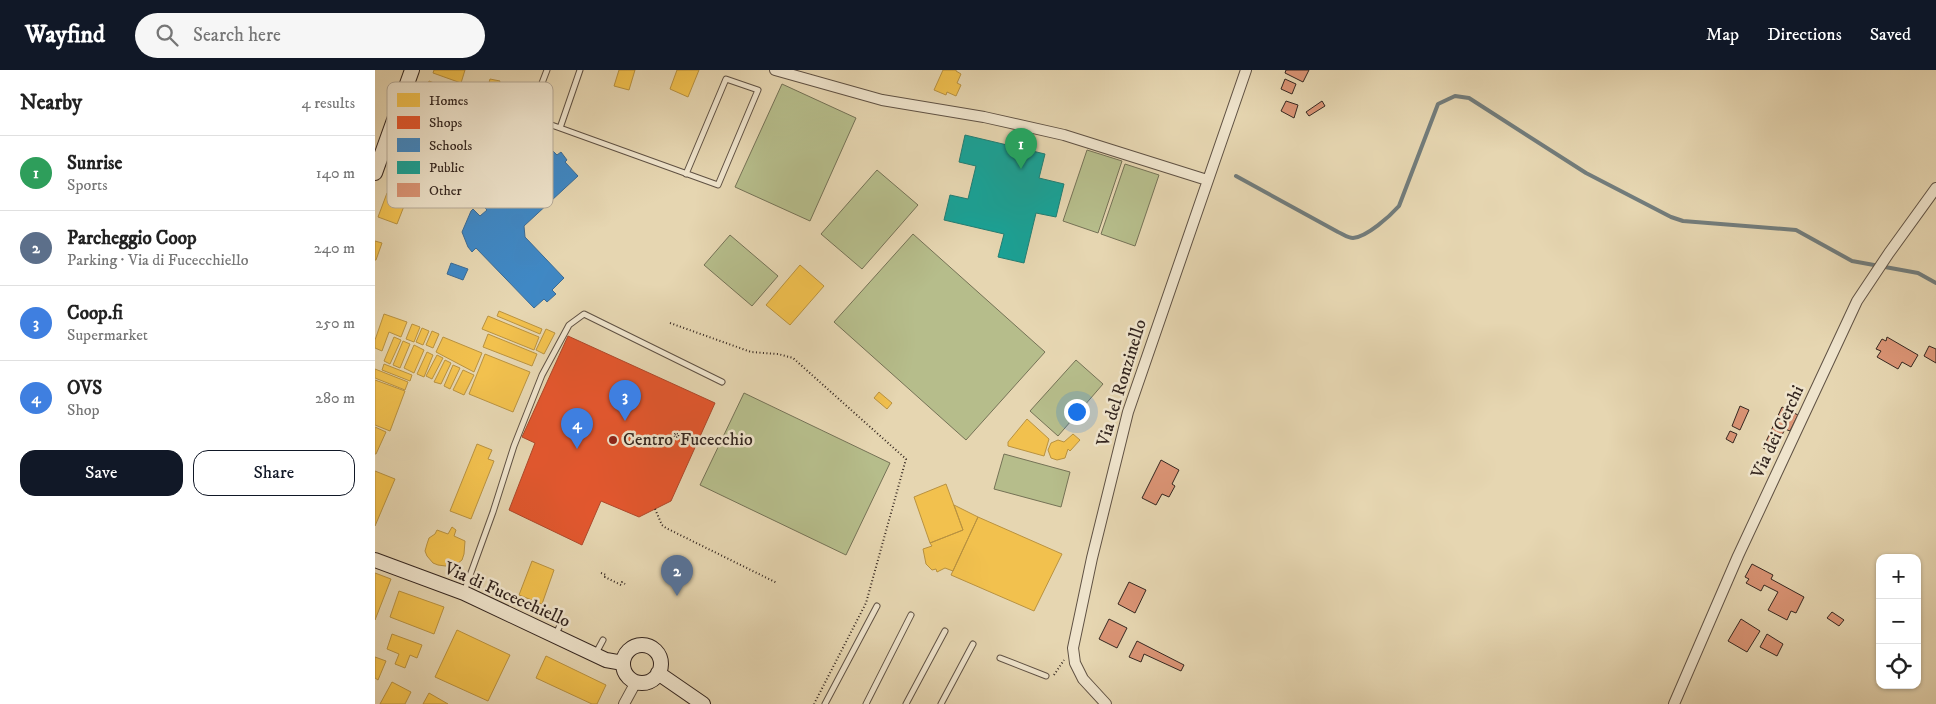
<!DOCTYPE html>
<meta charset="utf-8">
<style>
:root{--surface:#fff;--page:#f6f6f6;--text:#222;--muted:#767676;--line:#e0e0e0;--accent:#111827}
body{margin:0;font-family:"IM FELL DW Pica",serif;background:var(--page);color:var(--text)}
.controls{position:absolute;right:15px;bottom:15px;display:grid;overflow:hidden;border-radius:10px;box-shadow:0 1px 4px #0004}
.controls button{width:45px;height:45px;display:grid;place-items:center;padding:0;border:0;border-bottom:1px solid var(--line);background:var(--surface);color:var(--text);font:25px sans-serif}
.you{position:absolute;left:701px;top:341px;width:18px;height:18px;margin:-12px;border:4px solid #fff;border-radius:50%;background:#1a73e8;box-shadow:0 0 0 8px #1a73e833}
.badge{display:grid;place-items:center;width:32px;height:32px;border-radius:50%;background:var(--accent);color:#fff;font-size:16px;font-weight:700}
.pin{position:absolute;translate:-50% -41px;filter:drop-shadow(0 1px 2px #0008)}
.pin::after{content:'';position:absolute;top:26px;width:18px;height:15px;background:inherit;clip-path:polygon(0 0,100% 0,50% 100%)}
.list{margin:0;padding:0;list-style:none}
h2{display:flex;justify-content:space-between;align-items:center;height:65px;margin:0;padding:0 20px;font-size:21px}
h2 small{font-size:16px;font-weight:400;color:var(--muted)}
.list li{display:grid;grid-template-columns:32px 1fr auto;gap:15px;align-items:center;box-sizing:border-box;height:75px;padding:0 20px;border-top:1px solid var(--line)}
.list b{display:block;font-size:19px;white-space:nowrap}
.list p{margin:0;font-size:16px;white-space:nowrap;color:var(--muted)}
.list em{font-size:16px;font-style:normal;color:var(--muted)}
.actions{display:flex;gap:10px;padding:15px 20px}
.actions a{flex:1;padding:11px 0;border:1px solid var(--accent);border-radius:15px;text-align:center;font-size:18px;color:var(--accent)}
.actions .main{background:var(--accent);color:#fff}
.icon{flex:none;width:28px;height:28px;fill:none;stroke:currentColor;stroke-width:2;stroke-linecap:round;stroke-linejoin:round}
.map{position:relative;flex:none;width:1561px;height:634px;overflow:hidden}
header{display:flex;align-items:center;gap:30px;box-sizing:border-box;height:70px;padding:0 25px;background:var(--accent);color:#fff}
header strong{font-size:24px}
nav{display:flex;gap:28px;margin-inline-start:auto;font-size:18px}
.search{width:350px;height:45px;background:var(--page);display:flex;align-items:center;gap:12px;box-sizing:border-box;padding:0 18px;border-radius:28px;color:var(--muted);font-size:19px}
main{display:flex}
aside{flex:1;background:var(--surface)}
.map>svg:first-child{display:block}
.green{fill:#b6bd8b;stroke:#757256}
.homes{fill:#f2c14e;stroke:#b99240}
.shops{fill:#e4572e;stroke:#af482a}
.schools{fill:#3f88c5;stroke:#3c6b94}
.public{fill:#17a398;stroke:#207e74}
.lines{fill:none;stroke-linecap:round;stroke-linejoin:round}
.stream{stroke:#727c7b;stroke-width:4}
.building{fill:#db9475;stroke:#342620}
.lane-casing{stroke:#605244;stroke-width:7}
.street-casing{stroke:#605244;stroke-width:12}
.secondary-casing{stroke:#342620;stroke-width:16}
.path{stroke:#342620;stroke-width:2;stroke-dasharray:1 2.5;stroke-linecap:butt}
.lane{stroke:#efe4cc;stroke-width:5}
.street{stroke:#efe4cc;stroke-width:10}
.secondary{stroke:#efe4cc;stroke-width:14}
.poi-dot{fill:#8f2418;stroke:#efe4cc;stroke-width:2}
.labels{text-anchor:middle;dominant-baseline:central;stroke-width:5;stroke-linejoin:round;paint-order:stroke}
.street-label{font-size:18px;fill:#342620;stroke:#efe4cc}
.poi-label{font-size:18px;fill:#342620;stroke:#efe4cc;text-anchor:start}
.key{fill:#efe4cc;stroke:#b7ab98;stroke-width:1}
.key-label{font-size:14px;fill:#342620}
</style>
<header>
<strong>Wayfind</strong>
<div class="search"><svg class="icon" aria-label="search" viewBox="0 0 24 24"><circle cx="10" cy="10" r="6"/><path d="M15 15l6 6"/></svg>Search here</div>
<nav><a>Map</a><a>Directions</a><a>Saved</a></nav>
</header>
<main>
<aside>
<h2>Nearby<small>4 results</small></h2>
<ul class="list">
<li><span class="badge" style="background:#2e9e5b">1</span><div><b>Sunrise</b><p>Sports</p></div><em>140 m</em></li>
<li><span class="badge" style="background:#5c6f8a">2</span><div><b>Parcheggio Coop</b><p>Parking · Via di Fucecchiello</p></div><em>240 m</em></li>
<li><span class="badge" style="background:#3f7fe0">3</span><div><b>Coop.fi</b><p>Supermarket</p></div><em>250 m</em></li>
<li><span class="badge" style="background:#3f7fe0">4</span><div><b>OVS</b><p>Shop</p></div><em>280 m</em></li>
</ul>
<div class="actions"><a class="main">Save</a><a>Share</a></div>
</aside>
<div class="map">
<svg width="1561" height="634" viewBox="0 0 1561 634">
<rect width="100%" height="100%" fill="#e6d6b1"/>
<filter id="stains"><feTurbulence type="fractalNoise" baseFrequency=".004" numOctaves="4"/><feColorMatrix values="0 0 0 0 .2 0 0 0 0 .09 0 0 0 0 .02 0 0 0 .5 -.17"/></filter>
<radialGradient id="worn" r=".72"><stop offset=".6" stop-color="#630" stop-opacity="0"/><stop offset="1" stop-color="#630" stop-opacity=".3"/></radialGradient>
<path class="green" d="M 407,14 L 481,48 L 435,151 L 360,117 Z
M 712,80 L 747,91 L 723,163 L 688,151 Z
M 750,94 L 784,105 L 760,176 L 726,164 Z
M 502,100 L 543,135 L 487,199 L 446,164 Z
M 538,164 L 670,282 L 591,370 L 459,252 Z
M 355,165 L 403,206 L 377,236 L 329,195 Z
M 701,290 L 728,314 L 683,366 L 655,341 Z
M 369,323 L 515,393 L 471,485 L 325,415 Z
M 629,384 L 695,402 L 686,437 L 619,419 Z"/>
<path class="homes" d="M 59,0 L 90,0 L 86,13 L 58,3 Z
M 244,0 L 260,0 L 254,20 L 239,16 Z
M 302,0 L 324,0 L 313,27 L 295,19 Z
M 568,0 L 581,0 L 581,1 L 586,4 L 582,13 L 586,15 L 581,26 L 572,22 L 571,25 L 559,20 Z
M 115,9 L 125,11 L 120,29 L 110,27 Z
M 54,11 L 114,35 L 103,61 L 44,37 Z
M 12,123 L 31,131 L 22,154 L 3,147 Z
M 0,171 L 7,173 L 1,190 L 0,190 Z
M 425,195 L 449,216 L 415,255 L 391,235 Z
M 124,241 L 167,259 L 165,264 L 122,246 Z
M 9,244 L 32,252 L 26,267 L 14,262 L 7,281 L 0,278 L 0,270 Z
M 113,246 L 164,267 L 159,280 L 107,259 Z
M 37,254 L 45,257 L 39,272 L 31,269 Z
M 47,258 L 54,261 L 48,275 L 41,272 Z
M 171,259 L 180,263 L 169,284 L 161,280 Z
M 57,261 L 64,264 L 58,278 L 51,275 Z
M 113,264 L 162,284 L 157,296 L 108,277 Z
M 19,267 L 26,270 L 15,294 L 9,291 Z
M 68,267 L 107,283 L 99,302 L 61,282 Z
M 28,271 L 35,274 L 25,298 L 18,295 Z
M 39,275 L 49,280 L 39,303 L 29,298 Z
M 52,282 L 58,285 L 49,307 L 42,304 Z
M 110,284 L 155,302 L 138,342 L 94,324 Z
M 62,285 L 68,288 L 57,309 L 51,306 Z
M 70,290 L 76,293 L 66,314 L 59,312 Z
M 9,294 L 37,305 L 35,311 L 7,300 Z
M 78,295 L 85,298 L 75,319 L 69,316 Z
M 0,299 L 33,312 L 30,320 L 0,308 Z
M 88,300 L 99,305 L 89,325 L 78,320 Z
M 0,310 L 30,321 L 15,361 L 0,355 Z
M 504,322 L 517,333 L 512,339 L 499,328 Z
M 652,349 L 674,369 L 669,386 L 633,376 L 633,372 Z
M 0,357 L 11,362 L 1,384 L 0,384 Z
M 698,364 L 705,370 L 695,381 L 693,379 L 690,388 L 682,390 L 676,388 L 673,380 L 676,373 L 683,370 L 689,372 Z
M 102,374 L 117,380 L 113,389 L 119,391 L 96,449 L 75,441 Z
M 0,401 L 20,409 L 0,456 Z
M 571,414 L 588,460 L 555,473 L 539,427 Z
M 579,435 L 603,447 L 578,501 L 570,498 L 562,502 L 561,499 L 557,500 L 551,494 L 548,479 L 557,476 L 555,473 L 588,460 Z
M 603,447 L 687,484 L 659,541 L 576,505 Z
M 77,457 L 81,460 L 79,466 L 90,471 L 89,484 L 87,490 L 78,497 L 63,495 L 58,493 L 52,486 L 50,481 L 52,474 L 54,468 L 60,464 L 62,460 L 73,464 Z
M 157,491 L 179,500 L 167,534 L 144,525 Z
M 0,503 L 16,509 L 0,550 Z
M 24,521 L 69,537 L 59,564 L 15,547 Z
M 82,560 L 135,585 L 113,631 L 60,607 Z
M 17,564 L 47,575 L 42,588 L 35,585 L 30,598 L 20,594 L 24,584 L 12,579 Z
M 171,586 L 231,615 L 222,634 L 217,634 L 161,608 Z
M 0,587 L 11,591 L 3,610 L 0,608 Z
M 17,612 L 36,622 L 30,634 L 5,634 Z
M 54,623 L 73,634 L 48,634 Z"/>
<path class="shops" d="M 193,266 L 340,333 L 296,431 L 264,447 L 226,431 L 207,475 L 134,440 L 160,373 L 147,367 Z"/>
<path class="schools" d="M 173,76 L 182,85 L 186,82 L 192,90 L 190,92 L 203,106 L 149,156 L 150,167 L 189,208 L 177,220 L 181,224 L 172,232 L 169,229 L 159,238 L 101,178 L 97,182 L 93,177 L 87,162 L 96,141 L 98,139 L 105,146 L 112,140 L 108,136 Z
M 76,193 L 93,199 L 88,210 L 72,204 Z"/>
<path class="public" d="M 590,65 L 670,84 L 664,108 L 689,114 L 681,147 L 661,143 L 649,193 L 623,187 L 629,164 L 569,150 L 575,125 L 593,129 L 601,96 L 584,92 Z"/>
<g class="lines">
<path class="stream" d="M 861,106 L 963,162 C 968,164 973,168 978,168 C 992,167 1015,146 1024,136 L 1063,34 L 1080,26 L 1094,28 L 1211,103 L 1296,147 L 1308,151 L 1421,160 L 1477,191 L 1543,203 L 1561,213"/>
</g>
<path class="building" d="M 911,0 L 934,0 L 928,12 L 910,3 Z
M 910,9 L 921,14 L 917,24 L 906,19 Z
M 911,31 L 923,35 L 919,48 L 906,41 Z
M 947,31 L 950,36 L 934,46 L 931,42 Z
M 1512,267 L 1543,285 L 1536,297 L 1527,292 L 1523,299 L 1502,287 L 1506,281 L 1501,279 L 1507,269 L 1511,271 Z
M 1554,276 L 1561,279 L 1561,293 L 1549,286 Z
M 1365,336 L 1374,340 L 1365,360 L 1357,356 Z
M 1407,337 L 1423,345 L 1415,361 L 1410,359 L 1398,383 L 1388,378 Z
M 1355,361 L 1362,364 L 1358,373 L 1351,369 Z
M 786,390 L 804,400 L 797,414 L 800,416 L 794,427 L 787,424 L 781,435 L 767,428 Z
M 1377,494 L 1398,505 L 1396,509 L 1429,527 L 1421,543 L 1416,541 L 1412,550 L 1393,540 L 1403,522 L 1389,515 L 1386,521 L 1371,513 L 1374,509 L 1370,507 Z
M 754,512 L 771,520 L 760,543 L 743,534 Z
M 1457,542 L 1469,550 L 1464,556 L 1452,548 Z
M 734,549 L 752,558 L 742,578 L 724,569 Z
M 1366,549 L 1385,561 L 1372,582 L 1353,571 Z
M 1392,564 L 1408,574 L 1402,586 L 1385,577 Z
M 762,571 L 809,595 L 806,601 L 769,584 L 766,592 L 754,587 Z"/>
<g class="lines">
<g class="lane-casing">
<path id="lane" d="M 172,0 L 154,47 L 185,58 L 205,0
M 185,58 L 343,115 L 383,20 L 351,9 L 311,104
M 89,522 L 118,442 L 139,376 L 167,305 L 194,255 L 209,244 L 347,312
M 181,564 L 187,551
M 221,583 L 228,570
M 625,588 L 671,606
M 450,634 L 502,536
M 491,634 L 536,545
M 531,634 L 570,561
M 566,634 L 598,574"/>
</g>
<g class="street-casing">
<path id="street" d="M 400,0 L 507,30 L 609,47 L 689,65 L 832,110
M 249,634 L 261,612
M 731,634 L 708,609 L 700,593 L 698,578 L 717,488 L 753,342 L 871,0
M 1299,634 L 1363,486 L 1482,231 L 1514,183 L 1561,118"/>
</g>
<g class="secondary-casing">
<path id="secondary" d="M 0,103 L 37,0
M 0,490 L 89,523 L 231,590 L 248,593
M248 594a19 19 0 1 1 38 0a19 19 0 1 1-38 0Z
M 283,603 L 328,634"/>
</g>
<path class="path" d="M 295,253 L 376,282 L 403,284 L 418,288 L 531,389 L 491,533 L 439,634
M 280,439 L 287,455 L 291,458 L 402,513
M 226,503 L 231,505 L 230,507 L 246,515 L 247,512 L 250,514
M 679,605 L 689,590"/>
<use href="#lane" class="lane"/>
<use href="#street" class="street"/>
<use href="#secondary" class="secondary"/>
</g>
<circle class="poi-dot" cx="238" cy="370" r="5"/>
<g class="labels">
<g class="street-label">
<text transform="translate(747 313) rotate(-73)">Via del Ronzinello</text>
<text transform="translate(1403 362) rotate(-65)">Via dei Cerchi</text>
<text transform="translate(132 525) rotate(24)">Via di Fucecchiello</text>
</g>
<g class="poi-label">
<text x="248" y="370">Centro*Fucecchio</text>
</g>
</g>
<rect x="12" y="12" width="166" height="126" rx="8" class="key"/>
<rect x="22" y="23" width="23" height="14" fill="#f2c14e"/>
<rect x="22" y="46" width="23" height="13" fill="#e4572e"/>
<rect x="22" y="68" width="23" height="14" fill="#3f88c5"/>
<rect x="22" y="91" width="23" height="13" fill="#17a398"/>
<rect x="22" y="113" width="23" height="14" fill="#db9475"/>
<g class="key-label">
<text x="54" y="35">Homes</text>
<text x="54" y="57">Shops</text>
<text x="54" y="80">Schools</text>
<text x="54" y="102">Public</text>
<text x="54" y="125">Other</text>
</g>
<rect width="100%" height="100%" filter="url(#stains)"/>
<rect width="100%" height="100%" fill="url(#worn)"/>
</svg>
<div class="controls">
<button>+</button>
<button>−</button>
<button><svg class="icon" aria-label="locate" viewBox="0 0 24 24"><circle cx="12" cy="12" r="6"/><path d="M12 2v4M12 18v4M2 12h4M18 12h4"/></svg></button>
</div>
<div class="you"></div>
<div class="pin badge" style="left:646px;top:99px;background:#2e9e5b">1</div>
<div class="pin badge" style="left:302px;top:526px;background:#5c6f8a">2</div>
<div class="pin badge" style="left:250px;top:351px;background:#3f7fe0">3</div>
<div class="pin badge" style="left:202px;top:379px;background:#3f7fe0">4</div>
</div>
</main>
